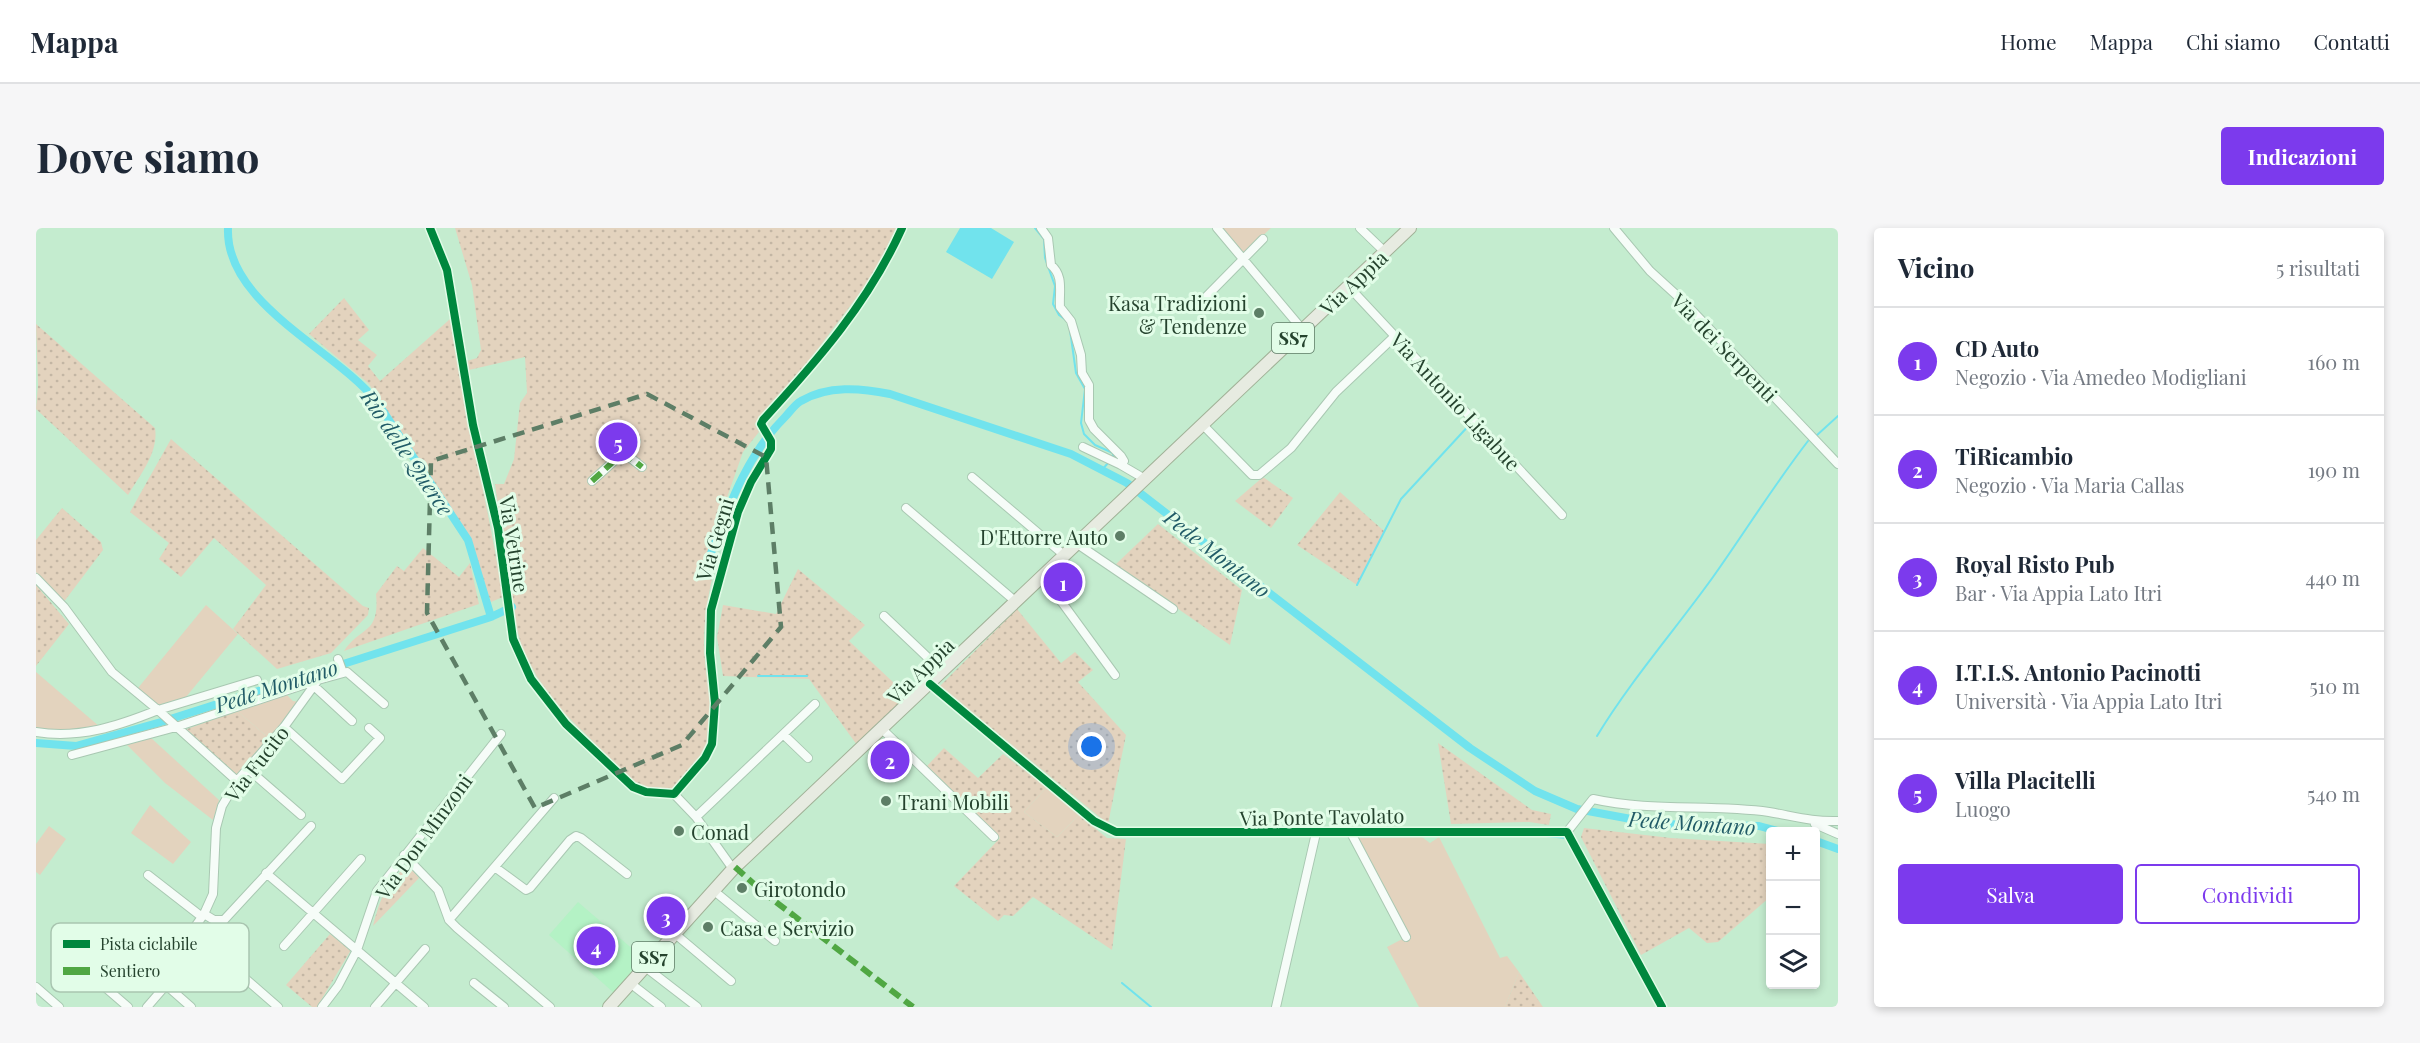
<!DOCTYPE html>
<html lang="it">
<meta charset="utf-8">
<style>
:root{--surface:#fff;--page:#f6f6f7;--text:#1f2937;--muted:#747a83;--line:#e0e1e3;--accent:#7c3aed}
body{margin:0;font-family:"Playfair Display",serif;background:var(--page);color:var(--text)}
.controls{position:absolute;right:18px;bottom:18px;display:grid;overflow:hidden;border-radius:6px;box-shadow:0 3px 9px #0003}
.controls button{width:54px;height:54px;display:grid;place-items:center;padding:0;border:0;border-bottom:2px solid var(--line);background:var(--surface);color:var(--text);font:30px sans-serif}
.you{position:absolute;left:1056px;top:519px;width:21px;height:21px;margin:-15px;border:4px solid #fff;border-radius:50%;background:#1a73e8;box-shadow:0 0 0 9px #1a73e833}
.badge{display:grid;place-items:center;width:39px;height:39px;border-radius:50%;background:var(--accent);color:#fff;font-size:20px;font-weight:700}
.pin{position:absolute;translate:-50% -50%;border:3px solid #fff;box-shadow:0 2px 6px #0006}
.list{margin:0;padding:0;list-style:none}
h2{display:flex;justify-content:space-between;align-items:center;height:78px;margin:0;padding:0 24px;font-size:26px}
h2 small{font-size:20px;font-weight:400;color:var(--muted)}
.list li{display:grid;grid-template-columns:39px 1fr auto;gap:18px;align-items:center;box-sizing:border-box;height:108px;padding:0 24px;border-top:2px solid var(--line)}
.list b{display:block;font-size:22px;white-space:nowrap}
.list p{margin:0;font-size:20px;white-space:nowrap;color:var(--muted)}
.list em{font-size:20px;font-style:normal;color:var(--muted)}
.actions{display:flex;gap:12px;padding:18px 24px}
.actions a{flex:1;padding:14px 0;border:2px solid var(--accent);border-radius:6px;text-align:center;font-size:21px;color:var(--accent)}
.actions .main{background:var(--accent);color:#fff}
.icon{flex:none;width:33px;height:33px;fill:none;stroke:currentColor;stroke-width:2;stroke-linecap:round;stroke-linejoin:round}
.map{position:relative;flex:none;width:1802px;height:779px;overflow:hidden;border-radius:6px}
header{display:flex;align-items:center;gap:36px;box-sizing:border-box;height:84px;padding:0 30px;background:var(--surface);border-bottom:2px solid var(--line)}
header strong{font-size:28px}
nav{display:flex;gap:33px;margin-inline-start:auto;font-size:21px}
.intro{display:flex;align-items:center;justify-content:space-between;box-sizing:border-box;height:144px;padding:0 36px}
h1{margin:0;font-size:42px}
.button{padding:15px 27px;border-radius:6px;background:var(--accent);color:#fff;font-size:21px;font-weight:700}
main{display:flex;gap:36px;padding:0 36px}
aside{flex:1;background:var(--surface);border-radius:6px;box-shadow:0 3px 9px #0003}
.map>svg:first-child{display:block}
.built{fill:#b4f2c5}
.grass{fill:url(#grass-dots)}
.garden{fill:#e3d3be}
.water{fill:#71e3ed}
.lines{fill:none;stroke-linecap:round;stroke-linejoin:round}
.stream{stroke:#71e3ed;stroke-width:2}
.canal{stroke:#71e3ed;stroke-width:8}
.street-casing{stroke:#a9c8b2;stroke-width:10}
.primary-casing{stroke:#a1b197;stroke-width:14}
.street{stroke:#f6fcf8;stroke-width:8}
.primary{stroke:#e7ebe1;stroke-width:12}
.quiet{stroke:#50a743;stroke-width:6;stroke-dasharray:12 6;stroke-linecap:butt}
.cycleway-casing{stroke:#e2fde8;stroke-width:11}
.cycleway{stroke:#00873e;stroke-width:8}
.marked{fill:none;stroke:#5d7e66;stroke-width:4.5;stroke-dasharray:12 8;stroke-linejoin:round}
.poi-dot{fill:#5d7e66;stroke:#e2fde8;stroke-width:2}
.labels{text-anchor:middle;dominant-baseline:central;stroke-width:6;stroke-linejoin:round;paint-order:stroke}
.shield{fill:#e2fde8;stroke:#5e7b66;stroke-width:1.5}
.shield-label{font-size:18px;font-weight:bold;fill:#25432e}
.street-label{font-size:20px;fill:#25432e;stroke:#e2fde8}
.poi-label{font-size:20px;fill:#25432e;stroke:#e2fde8;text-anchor:start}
.water-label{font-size:21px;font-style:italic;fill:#215b67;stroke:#e2fde8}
.key{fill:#e2fde8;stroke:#a9c5b0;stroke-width:1.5}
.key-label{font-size:16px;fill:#25432e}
</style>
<header>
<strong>Mappa</strong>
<nav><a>Home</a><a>Mappa</a><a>Chi siamo</a><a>Contatti</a></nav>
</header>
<div class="intro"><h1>Dove siamo</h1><a class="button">Indicazioni</a></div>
<main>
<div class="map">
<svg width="1802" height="779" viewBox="0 0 1802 779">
<defs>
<pattern id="grass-dots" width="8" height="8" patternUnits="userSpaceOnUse" patternTransform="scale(1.5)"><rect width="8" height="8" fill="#e3d3be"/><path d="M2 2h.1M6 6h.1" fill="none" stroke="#c3b6a4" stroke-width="1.8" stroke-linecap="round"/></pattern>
</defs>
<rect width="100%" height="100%" fill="#c4eccf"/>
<path class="built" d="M 542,674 L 607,730 L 578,765 L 513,707 Z"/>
<path class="grass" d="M 419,0 L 860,0 L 836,49 L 766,142 L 719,196 L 723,204 L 707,224 L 669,332 L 680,334 C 673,362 668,388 668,416 C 668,452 686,500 663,533 C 656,543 646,551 638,560 L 612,561 L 601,557 L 526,483 L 501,449 L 486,420 L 477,386 L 459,256 L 468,256 L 478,231 L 484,175 L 491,165 L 489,129 L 433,142 L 431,133 L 441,130 L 445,122 L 436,57 Z
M 308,70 L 333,102 L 322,112 L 341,127 L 332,138 L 344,153 L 414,91 C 429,184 452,276 467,369 L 455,374 L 434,312 L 333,156 L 273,106 Z
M 0,96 L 119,200 C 123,224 104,247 92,267 L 0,181 L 2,157 Z
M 135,211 L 327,378 L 333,380 L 332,387 L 295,425 L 241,441 L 197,401 L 230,357 L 178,310 L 145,349 L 123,331 L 133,315 L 94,284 Z
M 1227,249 L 1257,270 L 1235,300 L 1199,273 Z
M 1304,264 L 1348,303 L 1321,357 L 1261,317 Z
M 26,280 L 65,314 L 67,322 L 27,375 L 0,344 L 0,312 Z
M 1122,296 L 1206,362 L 1194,417 L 1079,337 Z
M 387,320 L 423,349 L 434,335 L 443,376 L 308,423 C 324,398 344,407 340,366 L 361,338 L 368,343 Z
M 762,341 L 829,397 L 813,413 L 872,468 L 821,517 L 773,451 L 687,448 L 681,409 L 687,377 L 740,386 Z
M 0,357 L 33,396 L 0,438 Z
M 981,381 L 1025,435 L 1039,424 L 1057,442 L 1042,454 L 1090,507 L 1072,596 L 904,458 Z
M 201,483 L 234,511 L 203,547 L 198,547 L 148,502 Z
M 1402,515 L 1496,582 L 1515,586 L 1513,597 L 1493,594 L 1415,596 Z
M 908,520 L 942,550 L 967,526 L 1011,559 L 988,584 L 1021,609 L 1043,587 L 1071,610 L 1090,611 L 1076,722 L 997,669 L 977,688 L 968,687 L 962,693 L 918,658 L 964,610 L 891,538 Z
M 1548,600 L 1635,610 L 1734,616 L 1734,669 L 1682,714 L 1671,715 L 1653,700 L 1605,727 L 1545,609 Z
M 372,637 L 383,650 L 337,698 C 344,671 350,655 372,637 Z
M 294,706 L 315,722 L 281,779 L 276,779 L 250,757 Z
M 1483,744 L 1507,779 L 1469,779 Z"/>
<path class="garden" d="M 1183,0 L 1235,0 L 1207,26 Z
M 170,377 L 202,406 L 150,469 L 122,477 L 102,460 Z
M 0,444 L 64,499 L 21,504 L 0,500 Z
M 251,467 L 257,473 L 264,474 L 234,511 L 201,483 Z
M 114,509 L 183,572 L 177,592 L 129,555 L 91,517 Z
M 1011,559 L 1043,587 L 1021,609 L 988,584 Z
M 114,577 L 155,614 L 137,636 L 95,605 Z
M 13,598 L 30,611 L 4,647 L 0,644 L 0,616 Z
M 1386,609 L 1394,615 L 1403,609 L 1464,730 L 1471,728 L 1483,744 L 1469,779 L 1383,779 L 1351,719 L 1372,708 L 1321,610 Z"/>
<path class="water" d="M 924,0 L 955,0 L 978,14 L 956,51 L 910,24 Z"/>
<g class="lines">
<path class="stream" d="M 999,0 L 1008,11 L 1009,30 L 1019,58 L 1017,76 L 1023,87 L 1030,92
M 1034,102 L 1040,145 L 1049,161 L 1045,195 L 1048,206 L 1059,217 L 1077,225 L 1077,229 L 1066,242
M 1780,208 L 1802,188
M 1321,357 L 1365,271 L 1436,194
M 722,448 L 771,448
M 1561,508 C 1595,452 1639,402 1677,349 C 1709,304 1738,257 1772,213
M 1510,608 L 1531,610
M 1533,615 L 1603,745
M 1086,755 L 1115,779"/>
<path class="canal" d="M 192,0 C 189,76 299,121 341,174 L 432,312 L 455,389
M 672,333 C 692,281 709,229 749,189 C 754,184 759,176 765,173 C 792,157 825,160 854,166 L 1035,226 L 1091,255 L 1434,520 L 1499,563 L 1541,581 L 1622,596 L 1723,598 L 1745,604
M 0,515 L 40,518 L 125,494 L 455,389 L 476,379
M 1780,613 L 1802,621"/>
<g class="street-casing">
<path id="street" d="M 394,0 L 411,42 L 437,197 L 462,300 L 477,411 L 495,451 L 530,496 L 597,559 L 610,564 L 638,566
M 1005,0 L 1012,10 L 1015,37 C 1028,48 1023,63 1024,79 L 1035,93 L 1045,127 L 1046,145 L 1053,157 L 1053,192 L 1058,201 L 1085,228 L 1088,233 L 1085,237 L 1109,251
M 1181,0 L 1266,101
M 1324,0 L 1349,24
M 1578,0 L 1614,43 L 1647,73 L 1802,236
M 1313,59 L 1526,287
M 1162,77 L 1227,11
M 1166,196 L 1216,247 L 1223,247 L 1255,220 L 1300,164 L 1359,108
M 1047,219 L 1085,237
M 587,224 L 606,239
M 936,249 L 1028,327
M 556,253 L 600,213 L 593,206 L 590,209 L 586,204 L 582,207
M 870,280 L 979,373
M 1040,315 L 1137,381
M 1006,347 L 1079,447
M 0,350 L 28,379 L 76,444 L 122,482 L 221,452
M 848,388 L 907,444
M 302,431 L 307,445
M 894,456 L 1058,593 L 1080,604 L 1531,604 L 1626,779
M 278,458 L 316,493
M 248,499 L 306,551 L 344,510 L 333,500
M 846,501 L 958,609
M 0,504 C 44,511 82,498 122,482 L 201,553
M 748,507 L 772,530
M 36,527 L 140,499 L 282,452
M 212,541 L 265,587
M 638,566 L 669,530 L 676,516 L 679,475 L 674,425 L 675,382 L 702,284 L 715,254 L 735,221 L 735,213 L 725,196 L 727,192 C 781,133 833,74 866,0
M 638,566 L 660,589 L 697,641
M 660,589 L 779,476
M 1779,596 L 1802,606
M 1531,604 L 1557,571 C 1615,584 1675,576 1733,584 C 1757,588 1777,594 1802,593
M 1315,605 L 1370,709
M 368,627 L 402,662 L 413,692 L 421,700 L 514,779
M 460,640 L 490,662 L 494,660 L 534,612 L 540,608 L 545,610 L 591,646
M 230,645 L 388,779
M 112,647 L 166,689
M 677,662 L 739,713
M 168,686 L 178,692 L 188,692 L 275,598
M 413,692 L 518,570
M 638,705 L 695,753
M 248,718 L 325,631
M 155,719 L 166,713 L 242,779
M 34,729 L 92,779
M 608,738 L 661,779
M 438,755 L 468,779
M 594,755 L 625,779
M 130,757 L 155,779
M 0,759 L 23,779
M 111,779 L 151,733 L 156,703 L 168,686 L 177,666 L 180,600 L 186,578 L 201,553 L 248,499 L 282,452 L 311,444 L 348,476
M 286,779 L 302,758 L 321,722 L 341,663 L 465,506
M 339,779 L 389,721
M 1240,779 L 1280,605"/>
</g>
<g class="primary-casing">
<path id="primary" d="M 573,779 L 697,641 L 1374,0"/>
</g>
<use href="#street" class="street"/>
<use href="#primary" class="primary"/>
<path class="quiet" d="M 587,224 L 606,239
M 556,253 L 600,213 L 593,206 L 590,209 L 586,204 L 582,207
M 699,639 L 727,664 L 877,779"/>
<g class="cycleway-casing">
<path id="cycleway" d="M 394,0 L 411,42 L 437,197 L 462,300 L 477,411 L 495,451 L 530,496 L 597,559 L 610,564 L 638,566 L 669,530 L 676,516 L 679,475 L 674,425 L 675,382 L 702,284 L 715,254 L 735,221 L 735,213 L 725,196 L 727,192 C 781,133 833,74 866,0
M 894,456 L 1058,593 L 1080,604 L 1531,604 L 1626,779"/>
</g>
<use href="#cycleway" class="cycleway"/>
</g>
<path class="marked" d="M 611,166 L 730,229 L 745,399 L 646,517 L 499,580 L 391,385 L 395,233 Z"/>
<g class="poi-dot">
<circle cx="1223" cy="85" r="6"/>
<circle cx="1084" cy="308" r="6"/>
<circle cx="850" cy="573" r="6"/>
<circle cx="643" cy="603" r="6"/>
<circle cx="706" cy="660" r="6"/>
<circle cx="672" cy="699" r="6"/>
</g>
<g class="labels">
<g class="shield">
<rect x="1236" y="95" width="42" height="30" rx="4.5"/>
<rect x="596" y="714" width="42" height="30" rx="4.5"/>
</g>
<g class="shield-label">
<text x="1257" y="110">SS7</text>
<text x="617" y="729">SS7</text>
</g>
<g class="street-label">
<text transform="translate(1317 54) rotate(-43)">Via Appia</text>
<text transform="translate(1689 119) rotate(46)">Via dei Serpenti</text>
<text transform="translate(1420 173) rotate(47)">Via Antonio Ligabue</text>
<text transform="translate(678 311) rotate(-73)">Via Gegni</text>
<text transform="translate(479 316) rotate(81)">Via Vetrine</text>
<text transform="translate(884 442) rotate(-44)">Via Appia</text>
<text transform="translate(220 535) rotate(-52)">Via Fucito</text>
<text transform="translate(1286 588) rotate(-1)">Via Ponte Tavolato</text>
<text transform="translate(387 608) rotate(-54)">Via Don Minzoni</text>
</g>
<g class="poi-label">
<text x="1211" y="74" text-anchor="end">Kasa Tradizioni<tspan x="1211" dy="23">&amp; Tendenze</tspan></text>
<text x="1072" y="308" text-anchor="end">D'Ettorre Auto</text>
<text x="862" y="573">Trani Mobili</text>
<text x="655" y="603">Conad</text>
<text x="718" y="660">Girotondo</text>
<text x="684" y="699">Casa e Servizio</text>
</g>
<g class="water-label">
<text transform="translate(372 224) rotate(56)">Rio delle Querce</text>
<text transform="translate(1182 325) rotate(38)">Pede Montano</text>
<text transform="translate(240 457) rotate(-18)">Pede Montano</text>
<text transform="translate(1656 594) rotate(4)">Pede Montano</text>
</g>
</g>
<rect x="15" y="695" width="198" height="69" rx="9" class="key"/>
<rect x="27" y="712" width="27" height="8" fill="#00873e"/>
<rect x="27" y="739" width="27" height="8" fill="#50a743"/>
<g class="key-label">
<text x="64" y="722">Pista ciclabile</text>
<text x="64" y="749">Sentiero</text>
</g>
</svg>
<div class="controls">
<button>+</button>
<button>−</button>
<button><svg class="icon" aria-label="layers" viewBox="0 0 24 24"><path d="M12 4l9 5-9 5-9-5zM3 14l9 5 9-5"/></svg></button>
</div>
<div class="you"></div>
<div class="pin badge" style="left:1027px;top:354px">1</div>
<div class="pin badge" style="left:854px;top:532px">2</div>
<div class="pin badge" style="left:630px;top:688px">3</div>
<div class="pin badge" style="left:560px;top:718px">4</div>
<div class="pin badge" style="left:582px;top:214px">5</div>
</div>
<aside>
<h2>Vicino<small>5 risultati</small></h2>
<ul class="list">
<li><span class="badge">1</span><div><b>CD Auto</b><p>Negozio · Via Amedeo Modigliani</p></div><em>160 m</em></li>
<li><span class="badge">2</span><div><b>TiRicambio</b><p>Negozio · Via Maria Callas</p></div><em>190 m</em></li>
<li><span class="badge">3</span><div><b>Royal Risto Pub</b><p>Bar · Via Appia Lato Itri</p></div><em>440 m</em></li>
<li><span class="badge">4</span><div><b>I.T.I.S. Antonio Pacinotti</b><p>Università · Via Appia Lato Itri</p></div><em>510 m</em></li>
<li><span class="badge">5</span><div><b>Villa Placitelli</b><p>Luogo</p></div><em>540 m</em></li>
</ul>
<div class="actions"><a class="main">Salva</a><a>Condividi</a></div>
</aside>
</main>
